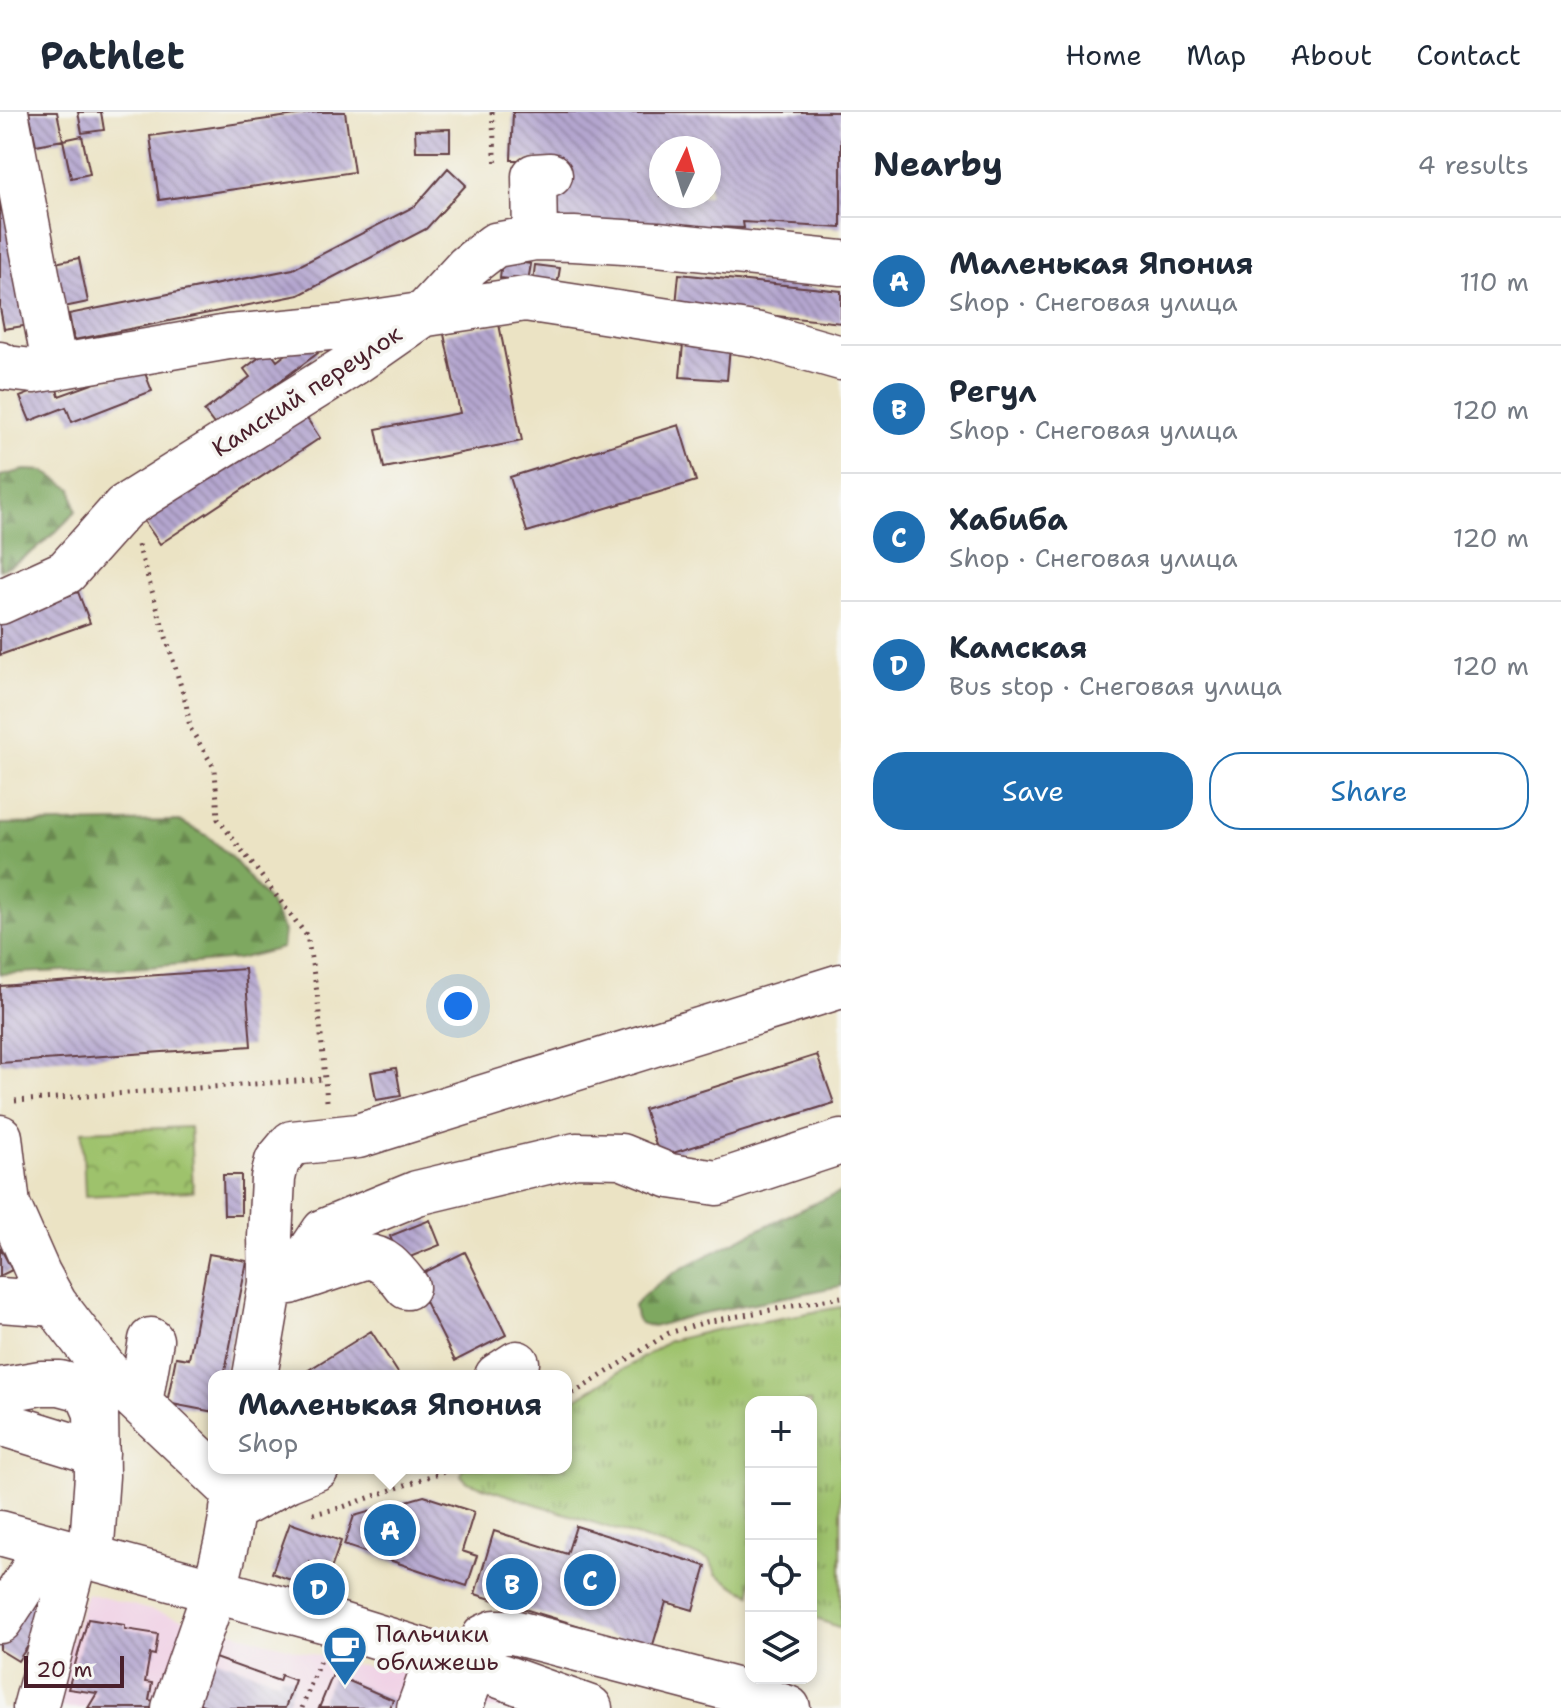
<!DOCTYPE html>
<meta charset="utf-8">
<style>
:root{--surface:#fff;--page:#f2f2f3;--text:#1f2937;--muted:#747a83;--line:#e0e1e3;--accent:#1f6fb2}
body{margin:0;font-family:"Shantell Sans",sans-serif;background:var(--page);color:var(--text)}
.controls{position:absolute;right:24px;bottom:24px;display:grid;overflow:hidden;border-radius:16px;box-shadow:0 4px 12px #0003}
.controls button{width:72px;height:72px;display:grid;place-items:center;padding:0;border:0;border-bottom:2px solid var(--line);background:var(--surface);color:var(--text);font:40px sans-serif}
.compass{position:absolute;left:649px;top:24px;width:72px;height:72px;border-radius:50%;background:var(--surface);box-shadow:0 4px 12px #0003;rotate:4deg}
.scale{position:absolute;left:24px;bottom:20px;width:100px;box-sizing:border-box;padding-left:8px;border:4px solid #4a1f2b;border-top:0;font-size:22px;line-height:28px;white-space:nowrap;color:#4a1f2b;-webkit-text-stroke:6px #f6f6f2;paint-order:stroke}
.you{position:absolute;left:458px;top:894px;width:28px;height:28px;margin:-20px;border:6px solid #fff;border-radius:50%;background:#1a73e8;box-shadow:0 0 0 12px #1a73e833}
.badge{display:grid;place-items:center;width:52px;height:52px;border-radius:50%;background:var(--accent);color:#fff;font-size:26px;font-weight:700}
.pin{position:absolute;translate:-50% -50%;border:4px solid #fff;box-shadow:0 2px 8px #0006}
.popup{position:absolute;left:208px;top:1258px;width:364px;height:104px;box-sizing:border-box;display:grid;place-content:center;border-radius:16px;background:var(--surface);filter:drop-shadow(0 2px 6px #0005);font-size:26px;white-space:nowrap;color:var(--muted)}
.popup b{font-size:30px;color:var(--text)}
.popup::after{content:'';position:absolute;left:50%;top:100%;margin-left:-16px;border:16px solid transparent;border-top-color:var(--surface)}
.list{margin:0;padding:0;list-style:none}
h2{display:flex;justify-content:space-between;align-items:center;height:104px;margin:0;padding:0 32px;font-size:34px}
h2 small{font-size:26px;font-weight:400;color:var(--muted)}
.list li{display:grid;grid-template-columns:52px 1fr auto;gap:24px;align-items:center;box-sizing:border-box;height:128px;padding:0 32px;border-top:2px solid var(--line)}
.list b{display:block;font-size:30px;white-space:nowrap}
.list p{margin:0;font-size:26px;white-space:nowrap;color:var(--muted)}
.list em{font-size:26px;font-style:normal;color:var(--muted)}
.actions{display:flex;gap:16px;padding:24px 32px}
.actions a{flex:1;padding:18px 0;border:2px solid var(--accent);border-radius:32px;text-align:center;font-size:28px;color:var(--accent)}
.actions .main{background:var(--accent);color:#fff}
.icon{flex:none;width:44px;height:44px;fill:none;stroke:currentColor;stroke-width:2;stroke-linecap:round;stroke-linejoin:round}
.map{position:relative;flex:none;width:841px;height:1596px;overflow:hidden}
header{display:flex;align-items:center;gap:48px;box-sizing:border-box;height:112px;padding:0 40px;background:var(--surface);border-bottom:2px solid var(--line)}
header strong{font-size:38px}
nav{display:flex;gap:44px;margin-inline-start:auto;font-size:28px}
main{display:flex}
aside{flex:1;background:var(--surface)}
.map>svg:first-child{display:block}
.built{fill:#f0d0e5}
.grass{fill:url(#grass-tufts);stroke:#74704c;stroke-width:2}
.forest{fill:url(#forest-firs);stroke:#646446;stroke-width:2}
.park{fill:url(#park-crowns);stroke:#74704c;stroke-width:2}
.building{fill:url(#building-back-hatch);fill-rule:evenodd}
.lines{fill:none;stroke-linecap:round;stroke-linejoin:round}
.minor-casing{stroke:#623c42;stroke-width:47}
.major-casing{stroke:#623c42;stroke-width:47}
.path{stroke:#623c42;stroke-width:5;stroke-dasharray:2 6;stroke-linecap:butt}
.minor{stroke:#fff;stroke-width:44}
.major{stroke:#fff;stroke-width:44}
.labels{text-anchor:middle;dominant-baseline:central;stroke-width:7;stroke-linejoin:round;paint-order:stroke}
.street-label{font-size:24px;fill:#4a1f2b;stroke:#f6f6f2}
.poi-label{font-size:24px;fill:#4a1f2b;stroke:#f6f6f2;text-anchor:start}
</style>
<header>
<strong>Pathlet</strong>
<nav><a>Home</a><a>Map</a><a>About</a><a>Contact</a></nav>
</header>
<main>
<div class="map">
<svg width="841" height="1596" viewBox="0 0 841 1596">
<defs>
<pattern id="grass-tufts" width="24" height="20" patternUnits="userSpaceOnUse" patternTransform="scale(2)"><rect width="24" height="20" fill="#9ec26c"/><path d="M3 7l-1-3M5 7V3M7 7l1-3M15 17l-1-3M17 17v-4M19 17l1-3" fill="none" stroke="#839d59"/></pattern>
<pattern id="forest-firs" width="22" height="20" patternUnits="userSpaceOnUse" patternTransform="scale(2)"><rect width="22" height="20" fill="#7ea860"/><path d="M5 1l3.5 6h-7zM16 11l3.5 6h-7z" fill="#69884f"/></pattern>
<pattern id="park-crowns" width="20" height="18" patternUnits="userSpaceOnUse" patternTransform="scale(2)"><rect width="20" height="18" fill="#9ec26c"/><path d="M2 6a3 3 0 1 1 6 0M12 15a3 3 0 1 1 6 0" fill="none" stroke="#839d59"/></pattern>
<pattern id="building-back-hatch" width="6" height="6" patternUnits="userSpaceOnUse" patternTransform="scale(2)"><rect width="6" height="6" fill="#b4a6cf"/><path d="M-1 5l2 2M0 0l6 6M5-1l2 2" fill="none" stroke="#9487a8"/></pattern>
</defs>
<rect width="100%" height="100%" fill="#f6f6f2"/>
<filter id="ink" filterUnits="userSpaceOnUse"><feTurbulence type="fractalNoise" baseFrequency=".0125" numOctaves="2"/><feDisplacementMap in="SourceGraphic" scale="16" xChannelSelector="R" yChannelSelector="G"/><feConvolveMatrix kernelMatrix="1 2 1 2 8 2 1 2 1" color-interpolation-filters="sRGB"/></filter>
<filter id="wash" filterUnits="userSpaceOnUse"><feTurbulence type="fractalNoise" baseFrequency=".006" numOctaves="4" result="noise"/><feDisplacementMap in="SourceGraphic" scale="32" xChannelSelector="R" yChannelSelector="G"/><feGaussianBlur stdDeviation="1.8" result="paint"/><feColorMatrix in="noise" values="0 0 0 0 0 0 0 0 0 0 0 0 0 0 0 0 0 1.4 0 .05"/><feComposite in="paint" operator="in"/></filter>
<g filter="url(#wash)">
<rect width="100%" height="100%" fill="#ebe3c4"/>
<path class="built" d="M 87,1481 L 350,1552 L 405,1560 L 507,1596 L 47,1596 Z"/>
<path class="grass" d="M 841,1195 L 841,1516 L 811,1505 L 811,1290 L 751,1290 L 751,1482 L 739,1477 L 716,1462 L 710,1448 L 467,1370 L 461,1363 L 464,1356 L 566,1356 L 566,1293 L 669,1229 L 710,1219 Z"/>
<path class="forest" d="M 25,358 L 44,359 L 72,377 L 76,399 C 55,422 30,446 0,458 L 0,364 Z
M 179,709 L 208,724 L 234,748 L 269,789 L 284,819 L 282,836 L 238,847 L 149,855 L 0,862 L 0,712 Z
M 841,1080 L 841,1174 L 694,1203 L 653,1215 L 640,1211 L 636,1206 L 634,1194 C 658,1165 695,1150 728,1133 C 765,1114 802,1096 841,1080 Z"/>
<path class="park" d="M 190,1015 L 193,1079 L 85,1084 L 82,1019 Z"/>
<g id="blocks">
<path class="building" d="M 29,0 L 57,0 L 63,28 L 36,33 Z
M 78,0 L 101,0 L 104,18 L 82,21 Z
M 317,0 L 345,0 L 354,60 L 159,88 L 150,24 Z
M 513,0 L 841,0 L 841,116 L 743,110 L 744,116 L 648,113 L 549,114 L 550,48 L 511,48 ZM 661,36 L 709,36 L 709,84 L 661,84 Z
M 450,17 L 450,39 L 416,39 L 415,18 Z
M 82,24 L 90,62 L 71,66 L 63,28 Z
M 448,56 L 466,73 L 426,117 L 299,183 L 74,228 L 69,202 L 293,157 L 415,94 Z
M 0,60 L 30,213 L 4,217 L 0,196 Z
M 79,146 L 88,190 L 64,195 L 55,151 Z
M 502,148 L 531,152 L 528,169 L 500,166 Z
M 535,153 L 560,156 L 557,174 L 533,170 Z
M 679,162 L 841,179 L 841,211 L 676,193 Z
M 499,212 L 522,329 L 384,356 L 376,317 L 460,301 L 444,222 Z
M 307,226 L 318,241 L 217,316 L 204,299 L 250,265 L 244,257 L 269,238 L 277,249 Z
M 683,232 L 730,235 L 727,268 L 680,265 Z
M 143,256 L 152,279 L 72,310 L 66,295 L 30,309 L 20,285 L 55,271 L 59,284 L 106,267 L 107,269 Z
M 300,296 L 320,326 L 160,432 L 139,402 Z
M 679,313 L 696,369 L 527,420 L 510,365 Z
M 78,480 L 90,511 L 0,543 L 0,508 Z
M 245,857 L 251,934 L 0,951 L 0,874 Z
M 817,943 L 834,991 L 660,1045 L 644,997 Z
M 396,956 L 401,984 L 376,988 L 371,960 Z
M 223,1063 L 241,1063 L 241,1103 L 224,1103 Z
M 430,1108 L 440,1133 L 400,1149 L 390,1124 Z
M 0,1135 L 12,1158 L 0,1164 Z
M 465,1140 L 506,1223 L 455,1249 L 413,1166 Z
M 209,1142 L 247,1149 L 224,1264 L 214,1264 L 214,1300 L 167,1291 L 176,1245 L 189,1247 Z
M 371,1219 L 400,1264 L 310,1264 L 307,1259 Z
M 424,1384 L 474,1400 L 462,1439 L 477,1444 L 467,1474 L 344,1433 L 354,1404 Z
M 290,1411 L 341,1429 L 331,1457 L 309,1449 L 301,1472 L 272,1461 Z
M 576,1414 L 706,1454 L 693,1498 L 666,1490 L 652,1536 L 475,1482 L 494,1419 L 567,1442 Z
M 23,1485 L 49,1502 L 18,1549 L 0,1538 L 0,1521 Z
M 88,1507 L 125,1513 L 125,1517 L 158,1522 L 155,1543 L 150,1542 L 145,1570 L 152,1571 L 149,1588 L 155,1589 L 154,1596 L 88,1596 L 97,1581 L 68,1577 Z
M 212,1545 L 279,1569 L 281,1563 L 295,1568 L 285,1596 L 212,1596 L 195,1590 Z
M 333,1562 L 393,1588 L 390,1596 L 319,1596 Z"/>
</g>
</g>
<g filter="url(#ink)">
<use href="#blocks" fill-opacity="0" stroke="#623c42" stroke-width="2"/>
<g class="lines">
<g class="minor-casing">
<path id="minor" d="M 6,0 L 55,256
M 535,126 L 534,64 L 550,63
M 0,252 L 7,256 L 33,259 L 228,225 L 341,215 L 525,187 L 760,223 L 841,246
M 0,490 L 66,460 L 124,395 L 357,249 L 423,203 L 468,154 L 495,133 L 535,126 L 574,127 L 657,132 L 841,151
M 0,1025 L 8,1093
M 0,1086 L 8,1093 L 38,1161 L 55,1192 L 108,1261 L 235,1381
M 290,1170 L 365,1145 C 384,1144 396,1161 407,1175
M 271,1171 L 290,1170 L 324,1119 L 417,1081 L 576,1043 L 621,1044 L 670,1064 L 717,1071 L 841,1030
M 0,1188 L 55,1192
M 255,1264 L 271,1171 L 270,1125 L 273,1066 L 277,1049 L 292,1031 L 358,1024 L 841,874
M 497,1264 L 517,1251
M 0,1278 L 41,1271 L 60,1271 L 79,1276 L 89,1285 L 96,1301 L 97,1364 L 91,1445
M 140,1291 L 151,1228
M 0,1311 L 97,1341
M 232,1398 L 287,1368 L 317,1356
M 0,1509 L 37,1452 L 41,1433
M 35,1596 L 76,1442
M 174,1596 L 215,1478 L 227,1428 L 240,1356
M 419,1596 L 438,1544
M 460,1596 L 475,1555 L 484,1525 L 495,1520 L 513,1520 L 735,1578 L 788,1596"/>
</g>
<g class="major-casing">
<path id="major" d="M 0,1421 L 334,1511 L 475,1555 L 590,1596"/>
</g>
<path class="path" d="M 492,0 L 496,55
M 138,433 L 186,591 L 190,616 L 215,657 L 218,707 L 307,824 L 317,880 L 327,989
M 15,989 L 325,967
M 566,1286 L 669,1221 L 706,1210 L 841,1185
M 313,1402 L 340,1396 L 453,1356
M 302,1596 L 321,1545"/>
<use href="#minor" class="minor"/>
<use href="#major" class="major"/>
</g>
</g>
<defs>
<g id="cafe-pin" transform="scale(2.3)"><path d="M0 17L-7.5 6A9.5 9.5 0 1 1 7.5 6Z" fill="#1f6fb2" stroke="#f6f6f2"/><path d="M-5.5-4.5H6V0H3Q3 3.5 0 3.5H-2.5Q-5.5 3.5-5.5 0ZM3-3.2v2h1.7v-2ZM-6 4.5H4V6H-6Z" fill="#fff"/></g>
</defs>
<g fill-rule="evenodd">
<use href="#cafe-pin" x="345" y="1536"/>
</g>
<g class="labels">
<g class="street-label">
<text transform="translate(307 279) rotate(-33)">Камский переулок</text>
</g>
<g class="poi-label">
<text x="376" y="1522">Пальчики<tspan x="376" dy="28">оближешь</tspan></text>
</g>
</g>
</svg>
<div class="controls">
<button>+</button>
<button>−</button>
<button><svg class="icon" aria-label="locate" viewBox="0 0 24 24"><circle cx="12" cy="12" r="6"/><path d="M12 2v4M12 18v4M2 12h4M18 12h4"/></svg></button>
<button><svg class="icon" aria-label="layers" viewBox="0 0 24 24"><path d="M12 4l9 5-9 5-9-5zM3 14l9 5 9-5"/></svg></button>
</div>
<svg class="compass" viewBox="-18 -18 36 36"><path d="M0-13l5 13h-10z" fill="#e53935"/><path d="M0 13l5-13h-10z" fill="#747a83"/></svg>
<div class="scale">20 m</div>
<div class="you"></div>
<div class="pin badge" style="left:390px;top:1418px">A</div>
<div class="popup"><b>Маленькая Япония</b>Shop</div>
<div class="pin badge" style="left:512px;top:1472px">B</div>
<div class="pin badge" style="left:590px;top:1468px">C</div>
<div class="pin badge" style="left:319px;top:1477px">D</div>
</div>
<aside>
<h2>Nearby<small>4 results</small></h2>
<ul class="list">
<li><span class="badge">A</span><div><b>Маленькая Япония</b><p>Shop · Снеговая улица</p></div><em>110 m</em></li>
<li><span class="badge">B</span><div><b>Регул</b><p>Shop · Снеговая улица</p></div><em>120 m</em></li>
<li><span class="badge">C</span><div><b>Хабиба</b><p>Shop · Снеговая улица</p></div><em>120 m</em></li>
<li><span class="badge">D</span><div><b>Камская</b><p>Bus stop · Снеговая улица</p></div><em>120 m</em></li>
</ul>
<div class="actions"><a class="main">Save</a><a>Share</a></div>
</aside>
</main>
